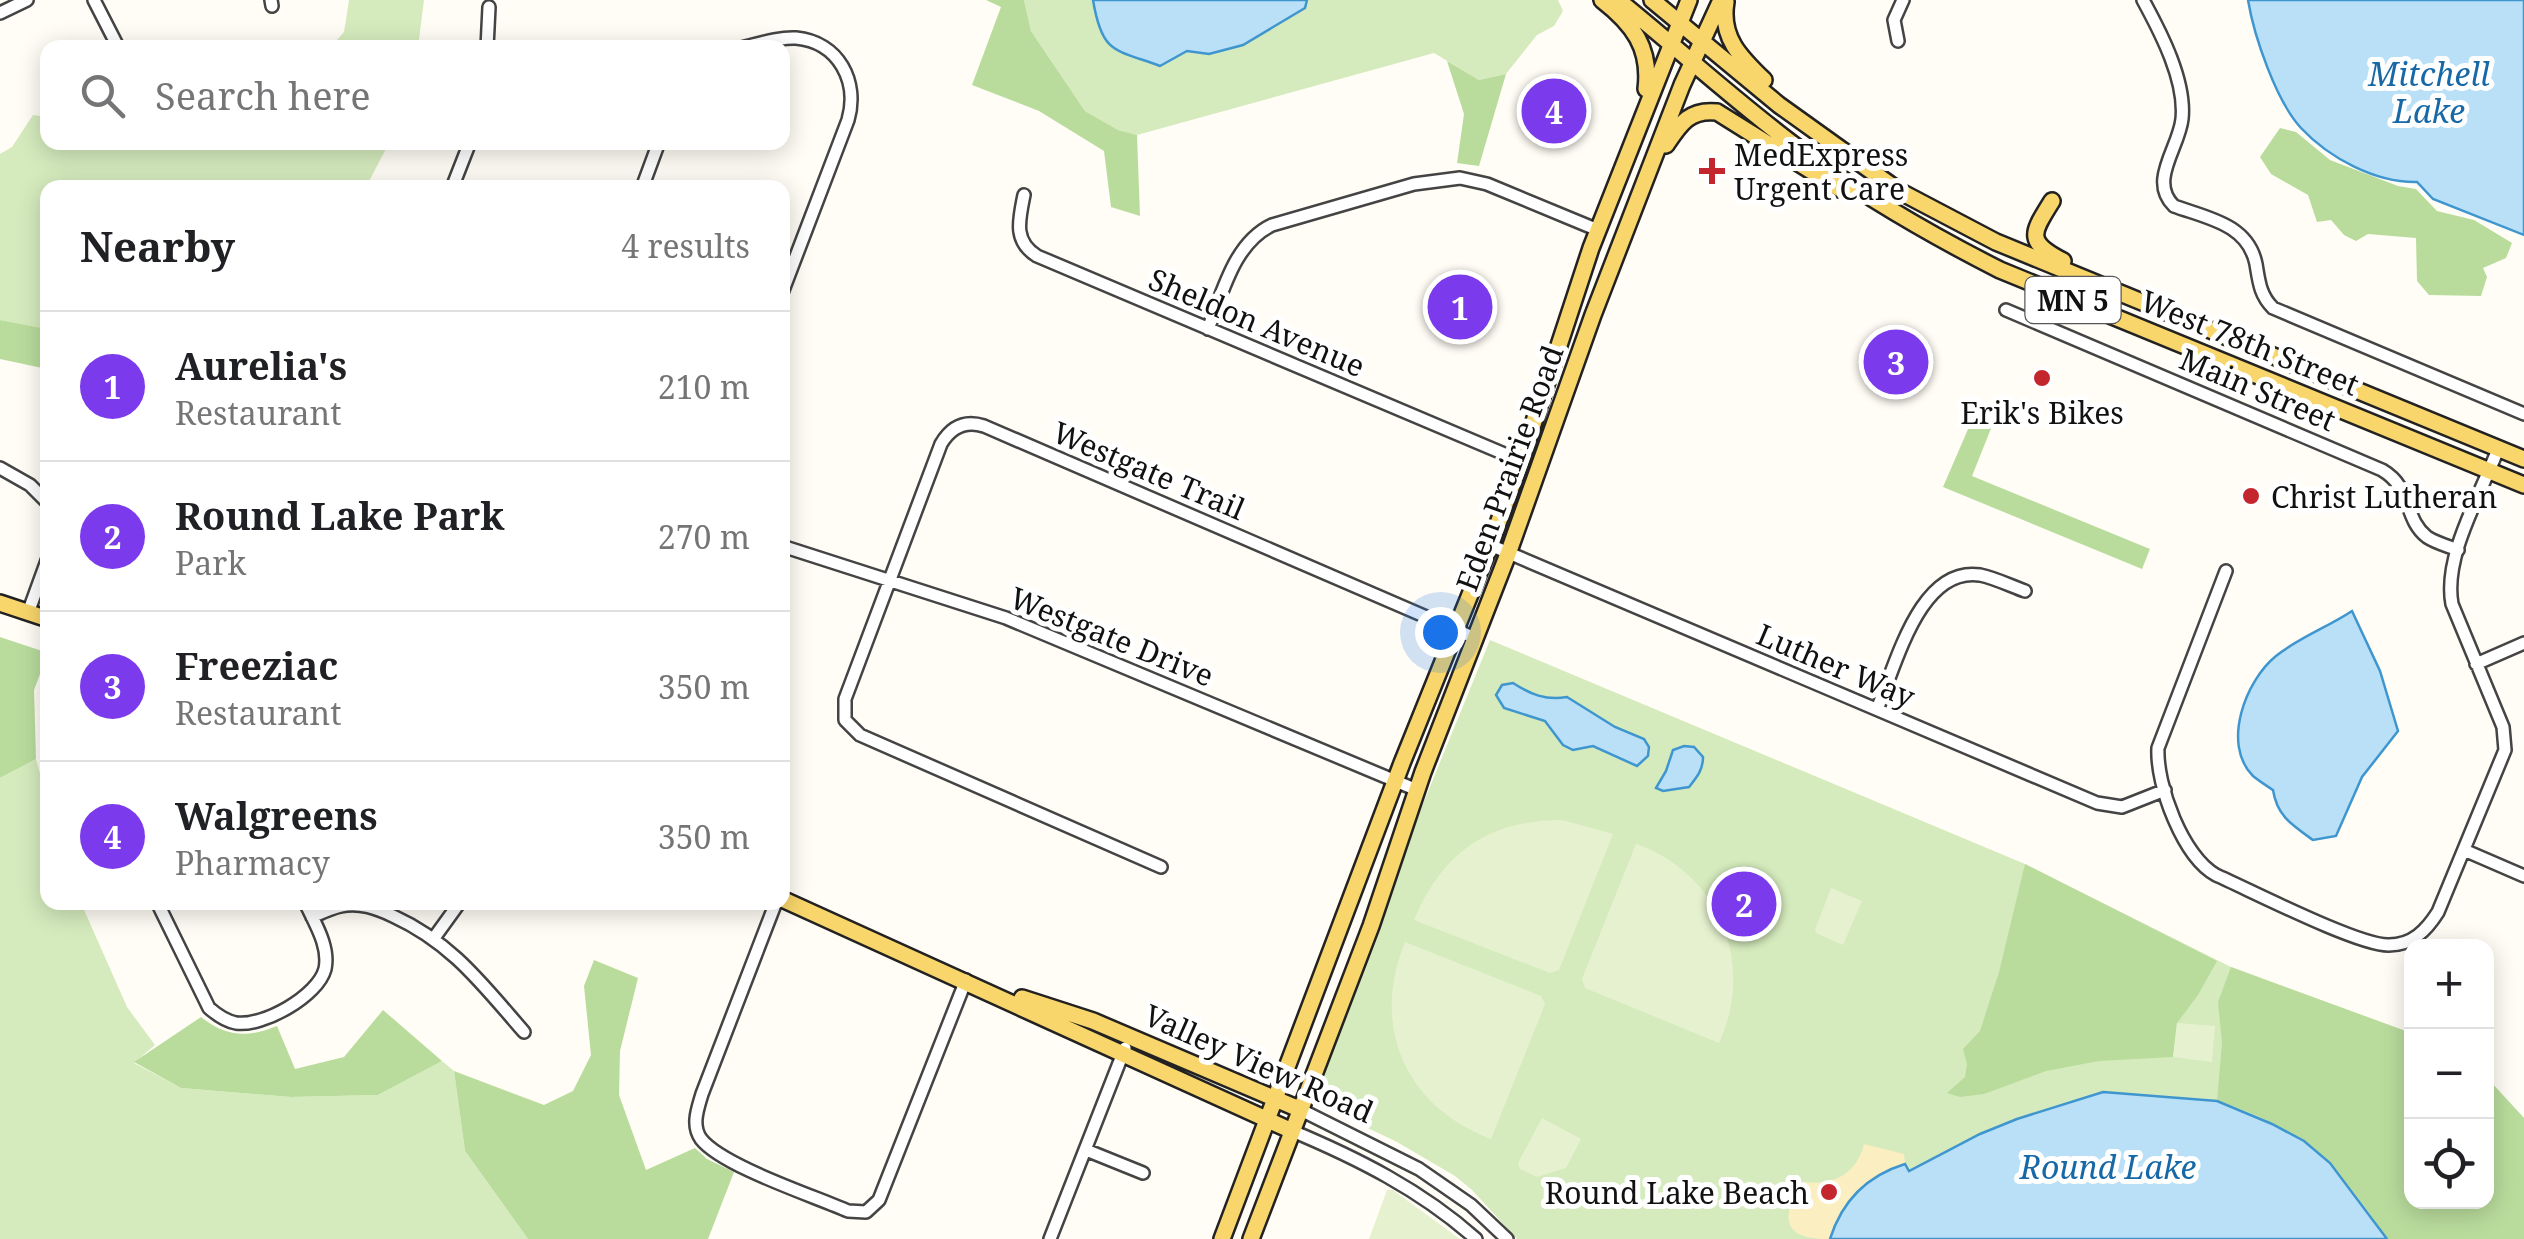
<!DOCTYPE html>
<meta charset="utf-8">
<style>
:root{--surface:#fff;--page:#f2f2f2;--text:#202124;--muted:#757577;--line:#e0e0e0;--accent:#7c3aed}
body{margin:0;font-family:"Noto Serif",serif;background:var(--page);color:var(--text)}
.controls{position:absolute;right:30px;bottom:30px;display:grid;overflow:hidden;border-radius:20px;box-shadow:0 5px 25px #0003}
.controls button{width:90px;height:90px;display:grid;place-items:center;padding:0;border:0;border-bottom:2px solid var(--line);background:var(--surface);color:var(--text);font:50px sans-serif}
.you{position:absolute;left:1440px;top:632px;width:35px;height:35px;margin:-25px;border:8px solid #fff;border-radius:50%;background:#1a73e8;box-shadow:0 0 0 15px #1a73e833}
.badge{display:grid;place-items:center;width:65px;height:65px;border-radius:50%;background:var(--accent);color:#fff;font-size:32px;font-weight:700}
.pin{position:absolute;translate:-50% -50%;border:5px solid #fff;box-shadow:0 2px 10px #0006}
.list{margin:0;padding:0;list-style:none}
h2{display:flex;justify-content:space-between;align-items:center;height:130px;margin:0;padding:0 40px;font-size:42px}
h2 small{font-size:32px;font-weight:400;color:var(--muted)}
.list li{display:grid;grid-template-columns:65px 1fr auto;gap:30px;align-items:center;box-sizing:border-box;height:150px;padding:0 40px;border-top:2px solid var(--line)}
.list b{display:block;font-size:38px;white-space:nowrap}
.list p{margin:0;font-size:32px;white-space:nowrap;color:var(--muted)}
.list em{font-size:32px;font-style:normal;color:var(--muted)}
.icon{flex:none;width:55px;height:55px;fill:none;stroke:currentColor;stroke-width:2;stroke-linecap:round;stroke-linejoin:round}
.map{position:relative;flex:none;width:2524px;height:1239px;overflow:hidden}
.search{position:absolute;background:var(--surface);box-shadow:0 5px 25px #0003;left:40px;top:40px;width:750px;height:110px;display:flex;align-items:center;gap:25px;box-sizing:border-box;padding:0 35px;border-radius:20px;color:var(--muted);font-size:38px}
.panel{position:absolute;background:var(--surface);box-shadow:0 5px 25px #0003;left:40px;top:180px;width:750px;height:730px;border-radius:20px}
.map>svg:first-child{display:block}
.green{fill:#d5ebbd}
.forest{fill:#b9dc9c}
.sand{fill:#fbeec1}
.pitch{fill:#e6f2cf}
.water{fill:#b9e0f7;stroke:#3f96cf;stroke-width:2.5}
.lines{fill:none;stroke-linecap:round;stroke-linejoin:round}
.minor-casing{stroke:#444;stroke-width:16}
.major-casing{stroke:#222;stroke-width:20}
.minor{stroke:#fff;stroke-width:11}
.major{stroke:#f9d66b;stroke-width:15}
.poi-dot{fill:#c4262e;stroke:#fff;stroke-width:4}
.labels{text-anchor:middle;dominant-baseline:central;stroke-width:10;stroke-linejoin:round;paint-order:stroke}
.shield{fill:#fff;stroke:#585858;stroke-width:2.5}
.shield-label{font-size:28px;font-weight:bold;fill:#111}
.poi-label{font-size:30px;fill:#111;stroke:#fff;text-anchor:start}
.street-label{font-size:30px;fill:#111;stroke:#fff}
.water-label{font-size:32px;font-style:italic;fill:#1768a6;stroke:#fff}
</style>
<div class="map">
<svg width="2524" height="1239" viewBox="0 0 2524 1239">
<rect width="100%" height="100%" fill="#fffdf5"/>
<path class="green" d="M 349,0 L 424,0 L 418,47 L 331,47 L 344,32 Z
M 1024,0 L 1093,0 C 1102,54 1114,49 1160,66 L 1187,51 L 1209,54 L 1305,8 L 1307,0 L 1558,0 L 1563,11 L 1554,26 L 1537,35 L 1506,74 L 1479,80 L 1434,53 L 1137,135 L 1118,130 L 1085,111 L 1031,31 Z
M 33,115 L 47,117 L 48,142 L 389,143 L 366,187 L 48,188 L 47,329 L 0,320 L 0,154 L 12,147 Z
M 1490,640 L 2025,864 L 2231,967 L 2411,1033 L 2412,1202 L 2486,1202 L 2487,1078 L 2524,1118 L 2524,1239 L 1517,1239 L 1472,1190 L 1455,1176 L 1397,1142 L 1328,1109 L 1317,1091 L 1407,843 Z
M 36,759 L 47,799 L 48,902 L 81,903 L 127,1007 L 155,1045 L 134,1063 L 181,1088 L 291,1097 L 378,1095 L 442,1061 L 454,1071 L 465,1151 L 528,1239 L 0,1239 L 0,778 Z"/>
<path class="forest" d="M 986,0 L 1024,0 L 1031,31 L 1085,111 L 1118,130 L 1137,135 L 1140,216 L 1111,207 L 1104,151 L 1039,111 L 972,85 L 1001,7 Z
M 1447,61 L 1479,80 L 1506,74 L 1479,166 L 1457,163 L 1464,114 Z
M 2280,128 L 2296,132 L 2330,160 L 2398,186 L 2416,189 L 2437,211 L 2474,220 L 2512,243 L 2506,258 L 2483,268 L 2487,277 L 2481,296 L 2429,295 L 2417,281 L 2416,238 L 2368,234 L 2356,241 L 2344,235 L 2331,220 L 2317,222 L 2308,195 L 2271,174 L 2260,157 Z
M 0,320 L 47,329 L 47,369 L 0,359 Z
M 1975,413 L 1994,421 L 1972,476 L 2150,549 L 2142,569 L 1943,487 Z
M 0,637 L 48,653 L 34,690 L 36,759 L 0,778 Z
M 2025,864 L 2217,961 L 2198,995 L 2177,1023 L 2173,1057 L 2099,1061 L 2046,1071 L 1984,1094 L 1960,1097 L 1947,1093 L 1965,1077 L 1967,1064 L 1963,1049 L 1980,1031 L 1999,972 Z
M 594,960 L 638,978 L 620,1051 L 619,1095 L 646,1170 L 695,1148 L 707,1159 L 734,1172 L 708,1239 L 528,1239 L 465,1151 L 454,1071 L 544,1105 L 573,1091 L 591,1055 L 584,986 Z
M 2231,967 L 2411,1033 L 2412,1202 L 2486,1202 L 2487,1078 L 2489,1080 L 2524,1118 L 2524,1239 L 2387,1239 C 2341,1168 2300,1126 2217,1101 L 2222,1043 L 2218,1002 Z
M 383,1010 L 442,1061 L 378,1095 L 291,1097 L 181,1088 L 134,1062 L 201,1017 C 226,1037 248,1038 277,1026 L 295,1069 L 344,1057 Z"/>
<path class="sand" d="M 1864,1144 L 1904,1154 L 1905,1164 C 1866,1178 1842,1200 1830,1239 C 1796,1239 1778,1230 1795,1193 L 1799,1195 L 1805,1182 C 1834,1186 1857,1173 1864,1144 Z"/>
<path class="pitch" d="M 1562,820 L 1613,834 L 1559,970 L 1550,973 L 1414,920 C 1442,853 1488,820 1562,820 Z
M 1636,844 C 1719,873 1756,963 1719,1043 L 1585,988 L 1582,979 Z
M 1831,888 L 1862,901 L 1843,945 L 1816,933 L 1815,930 Z
M 1405,942 L 1541,996 L 1545,1004 L 1491,1139 C 1406,1107 1370,1027 1405,942 Z
M 2177,1023 L 2215,1026 L 2212,1062 L 2173,1057 Z
M 1542,1118 L 1581,1139 L 1566,1168 L 1537,1177 L 1520,1169 L 1518,1163 Z
M 1387,1190 L 1393,1190 L 1460,1239 L 1369,1239 Z"/>
<path class="water" d="M 1093,0 L 1307,0 L 1305,8 L 1243,45 L 1209,54 L 1187,51 L 1160,66 C 1114,49 1102,54 1093,0 Z
M 2248,0 L 2524,0 L 2524,235 L 2433,199 L 2417,182 C 2376,183 2329,158 2301,128 C 2276,101 2254,36 2248,0 Z
M 2352,611 L 2380,671 L 2398,731 L 2362,777 L 2336,836 L 2313,840 C 2292,825 2277,816 2273,790 C 2267,786 2259,781 2253,776 C 2221,744 2246,680 2276,656 C 2298,638 2328,627 2352,611 Z
M 1513,683 C 1530,694 1546,701 1567,697 L 1615,727 L 1644,739 L 1649,747 L 1648,756 L 1637,766 L 1593,746 L 1573,750 L 1563,745 L 1545,721 L 1504,708 L 1496,695 L 1502,685 Z
M 1684,746 L 1694,747 L 1703,757 C 1703,770 1697,777 1689,787 L 1663,791 L 1656,788 L 1666,771 L 1673,750 Z
M 2103,1092 L 2217,1101 L 2272,1124 L 2304,1141 L 2330,1163 L 2387,1239 L 1830,1239 C 1842,1201 1866,1176 1905,1164 L 1909,1171 L 1980,1134 L 2017,1119 Z"/>
<g class="lines">
<g class="minor-casing">
<path id="minor" d="M 94,0 L 116,43
M 271,0 L 272,6
M 2143,0 C 2161,33 2186,81 2182,119 C 2179,148 2148,181 2174,206 C 2207,218 2248,224 2256,264 C 2259,282 2260,295 2273,308 L 2524,414
M 0,13 L 27,0
M 1898,41 L 1894,20 L 1903,0
M 487,48 L 489,7
M 741,48 C 758,44 778,37 796,38 C 839,42 859,82 848,120 L 782,293
M 452,188 L 470,142
M 642,188 L 659,142
M 1024,195 C 1019,220 1013,241 1037,256 L 1521,461
M 2006,310 L 2382,470 C 2413,488 2403,518 2427,537 C 2436,543 2448,546 2458,550
M 1208,329 C 1223,292 1234,243 1272,225 L 1414,184 L 1460,178 L 1487,184 L 1598,230
M 0,468 L 30,485 L 48,503
M 1490,545 L 2097,803 L 2122,807 L 2165,790
M 782,546 L 1006,618 L 1417,790
M 2226,571 L 2158,748 C 2156,785 2183,857 2216,875 C 2250,890 2359,946 2389,945 C 2412,945 2426,931 2438,912 L 2505,750 L 2503,727 L 2452,604 C 2443,556 2481,494 2498,449
M 28,613 L 48,558
M 2476,664 L 2524,643
M 1877,709 C 1896,666 1919,566 1980,575 C 1995,578 2011,586 2025,591
M 2464,850 L 2524,876
M 1161,867 L 860,735 L 845,720 L 845,699 L 941,444 C 951,427 965,420 984,426 L 1475,638
M 157,902 L 209,1008 C 217,1015 225,1021 236,1023 C 263,1027 318,996 325,969 C 330,946 314,922 305,902
M 776,902 L 702,1094 C 698,1108 691,1125 701,1139 C 722,1166 814,1196 848,1211 L 866,1212 L 879,1200 L 966,980
M 312,917 C 321,913 331,908 341,906 C 359,902 376,908 393,916 C 452,943 482,984 524,1032
M 434,938 L 460,902
M 1299,1109 L 1419,1169 L 1471,1205 L 1507,1239
M 1290,1130 C 1357,1158 1421,1190 1476,1239
M 1086,1150 L 1143,1173
M 1050,1239 L 1125,1048"/>
</g>
<g class="major-casing">
<path id="major" d="M 1602,0 C 1633,24 1651,48 1646,89
M 1618,0 C 1680,50 1738,104 1802,151 C 1865,197 1931,235 2000,270 L 2524,485
M 1652,0 L 1779,105 L 1899,191 L 1996,242 L 2524,459
M 1726,2 C 1720,37 1740,57 1764,80
M 1666,145 C 1680,124 1689,109 1717,112 L 1840,189
M 2052,201 C 2033,232 2024,241 2063,261
M 0,603 L 48,619
M 782,899 L 1290,1130
M 1022,998 L 1093,1021 L 1299,1109
M 1222,1239 L 1402,763 L 1490,545 L 1521,461 L 1591,248 L 1689,0
M 1251,1239 L 1371,926 L 1423,772 L 1508,554 L 1593,315 L 1682,85 L 1721,0"/>
</g>
<use href="#minor" class="minor"/>
<use href="#major" class="major"/>
</g>
<g class="poi-dot">
<path d="M1707 156h10v10h10v10h-10v10h-10v-10h-10v-10h10z"/>
<circle cx="2042" cy="378" r="10"/>
<circle cx="2251" cy="496" r="10"/>
<circle cx="1829" cy="1192" r="10"/>
</g>
<g class="labels">
<rect class="shield" x="2025.5" y="277" width="95" height="46" rx="8"/>
<g class="shield-label">
<text x="2073" y="300">MN 5</text>
</g>
<g class="poi-label">
<text x="1734" y="154">MedExpress<tspan x="1734" dy="34">Urgent Care</tspan></text>
<text x="2042" y="412" text-anchor="middle">Erik's Bikes</text>
<text x="2271" y="496">Christ Lutheran</text>
<text x="1809" y="1192" text-anchor="end">Round Lake Beach</text>
</g>
<g class="street-label">
<text transform="translate(1257 322) rotate(23)">Sheldon Avenue</text>
<text transform="translate(2250 342) rotate(22)">West 78th Street</text>
<text transform="translate(2258 389) rotate(23)">Main Street</text>
<text transform="translate(1509 468) rotate(-70)">Eden Prairie Road</text>
<text transform="translate(1149 470) rotate(23)">Westgate Trail</text>
<text transform="translate(1112 636) rotate(22)">Westgate Drive</text>
<text transform="translate(1836 665) rotate(23)">Luther Way</text>
<text transform="translate(1259 1063) rotate(24)">Valley View Road</text>
</g>
<g class="water-label">
<text x="2429" y="73">Mitchell<tspan x="2429" dy="37">Lake</tspan></text>
<text x="2108" y="1166">Round Lake</text>
</g>
</g>
</svg>
<div class="controls">
<button>+</button>
<button>−</button>
<button><svg class="icon" aria-label="locate" viewBox="0 0 24 24"><circle cx="12" cy="12" r="6"/><path d="M12 2v4M12 18v4M2 12h4M18 12h4"/></svg></button>
</div>
<div class="you"></div>
<div class="pin badge" style="left:1460px;top:307px">1</div>
<div class="pin badge" style="left:1744px;top:904px">2</div>
<div class="pin badge" style="left:1896px;top:362px">3</div>
<div class="pin badge" style="left:1554px;top:111px">4</div>
<div class="search"><svg class="icon" aria-label="search" viewBox="0 0 24 24"><circle cx="10" cy="10" r="6"/><path d="M15 15l6 6"/></svg>Search here</div>
<section class="panel">
<h2>Nearby<small>4 results</small></h2>
<ul class="list">
<li><span class="badge">1</span><div><b>Aurelia's</b><p>Restaurant</p></div><em>210 m</em></li>
<li><span class="badge">2</span><div><b>Round Lake Park</b><p>Park</p></div><em>270 m</em></li>
<li><span class="badge">3</span><div><b>Freeziac</b><p>Restaurant</p></div><em>350 m</em></li>
<li><span class="badge">4</span><div><b>Walgreens</b><p>Pharmacy</p></div><em>350 m</em></li>
</ul>
</section>
</div>
